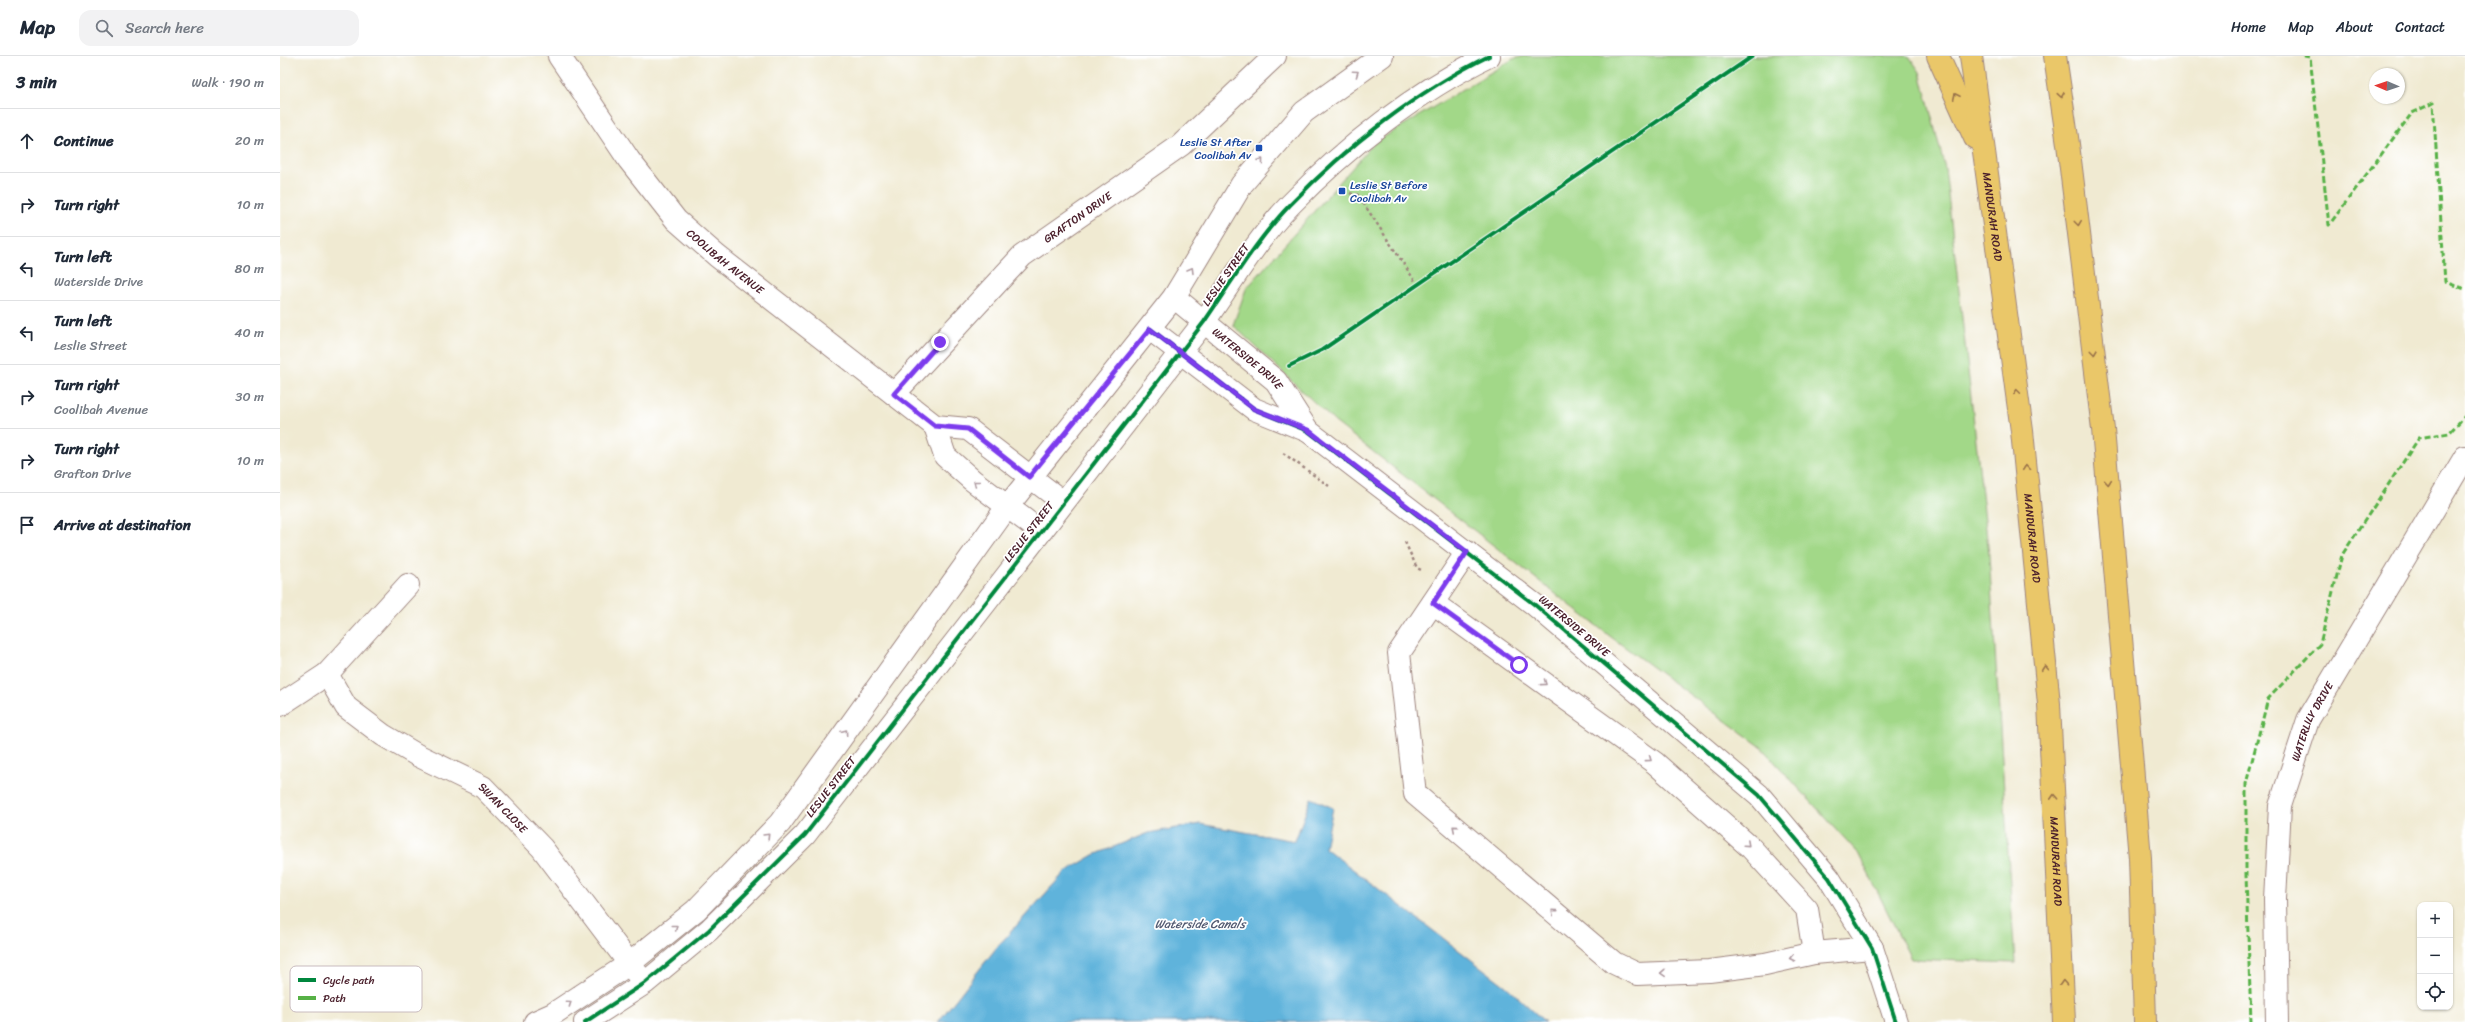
<!DOCTYPE html>
<meta charset="utf-8">
<style>
:root{--surface:#fff;--page:#f2f2f3;--text:#1f2937;--muted:#747a83;--line:#e0e1e3}
body{margin:0;font-family:Sriracha,sans-serif;background:var(--page);color:var(--text)}
.controls{position:absolute;right:12px;bottom:12px;display:grid;overflow:hidden;border-radius:8px;box-shadow:0 1px 3px #0004}
.controls button{width:36px;height:36px;display:grid;place-items:center;padding:0;border:0;border-bottom:1px solid var(--line);background:var(--surface);color:var(--text);font:20px sans-serif}
.compass{position:absolute;left:2089px;top:12px;width:36px;height:36px;border-radius:50%;background:var(--surface);box-shadow:0 1px 3px #0004;rotate:272deg}
.stop{position:absolute;width:12px;height:12px;margin:-9px;border:3px solid #7c3aed;border-radius:50%;background:#fff}
.stop.end{background:#7c3aed;border-color:#fff;box-shadow:0 1px 4px #0008}
.list{margin:0;padding:0;list-style:none}
h2{display:flex;justify-content:space-between;align-items:center;height:52px;margin:0;padding:0 16px;font-size:17px}
h2 small{font-size:13px;font-weight:400;color:var(--muted)}
.list li{display:grid;grid-template-columns:26px 1fr auto;gap:12px;align-items:center;box-sizing:border-box;height:64px;padding:0 16px;border-top:1px solid var(--line)}
.list b{display:block;font-size:15px;white-space:nowrap}
.list p{margin:0;font-size:13px;white-space:nowrap;color:var(--muted)}
.list em{font-size:13px;font-style:normal;color:var(--muted)}
.icon{flex:none;width:22px;height:22px;fill:none;stroke:currentColor;stroke-width:2;stroke-linecap:round;stroke-linejoin:round}
.map{position:relative;flex:none;width:2185px;height:966px;overflow:hidden}
header{display:flex;align-items:center;gap:24px;box-sizing:border-box;height:56px;padding:0 20px;background:var(--surface);border-bottom:1px solid var(--line)}
header strong{font-size:19px}
nav{display:flex;gap:22px;margin-inline-start:auto;font-size:14px}
.search{width:280px;height:36px;background:var(--page);display:flex;align-items:center;gap:10px;box-sizing:border-box;padding:0 14px;border-radius:12px;color:var(--muted);font-size:15px}
main{display:flex}
aside{flex:1;background:var(--surface)}
.map>svg:first-child{display:block}
.green{fill:#a2d888;stroke:#767c5a}
.water{fill:#5fb3db;stroke:#546983}
.lines{fill:none;stroke-linecap:round;stroke-linejoin:round}
.minor-casing{stroke:#9d847e;stroke-width:24}
.highway-casing{stroke:#9d847e;stroke-width:24}
.path{stroke:#9d847e;stroke-width:2.5;stroke-dasharray:3 3;stroke-linecap:butt}
.minor{stroke:#fff;stroke-width:22}
.highway{stroke:#eac769;stroke-width:22}
.quiet{stroke:#57b146;stroke-width:3;stroke-dasharray:6 3;stroke-linecap:butt}
.cycleway-casing{stroke:#fff;stroke-width:6}
.cycleway{stroke:#00873e;stroke-width:4}
.oneway{stroke:#ae9aa0}
.oneway2{stroke:#9a734a}
.route{stroke:#7c3aed;stroke-width:5}
.transit-dot{fill:#1a4fb4;stroke:#fff;stroke-width:1.5}
.labels{text-anchor:middle;dominant-baseline:central;stroke-width:3.5;stroke-linejoin:round;paint-order:stroke}
.transit-label{font-size:11px;fill:#164399;stroke:#fff;text-anchor:end}
.street-label{font-size:11px;fill:#4a1f2b;stroke:#fff}
.water-label{font-size:12px;font-style:italic;fill:#525a71;stroke:#fff}
.key{fill:#fff;stroke:#c9bcbf;stroke-width:1}
.key-label{font-size:11px;fill:#4a1f2b}
</style>
<header>
<strong>Map</strong>
<div class="search"><svg class="icon" aria-label="search" viewBox="0 0 24 24"><circle cx="10" cy="10" r="6"/><path d="M15 15l6 6"/></svg>Search here</div>
<nav><a>Home</a><a>Map</a><a>About</a><a>Contact</a></nav>
</header>
<main>
<aside>
<h2>3 min<small>Walk · 190 m</small></h2>
<ul class="list">
<li><svg class="icon" aria-label="ahead" viewBox="0 0 24 24"><path d="M12 20V5M6 11l6-6 6 6"/></svg><div><b>Continue</b></div><em>20 m</em></li>
<li><svg class="icon" aria-label="right" viewBox="0 0 24 24"><path d="M7 20v-9h11M14 6l5 5-5 5"/></svg><div><b>Turn right</b></div><em>10 m</em></li>
<li><svg class="icon" aria-label="left" viewBox="0 0 24 24"><path d="M17 20v-9H6M10 6l-5 5 5 5"/></svg><div><b>Turn left</b><p>Waterside Drive</p></div><em>80 m</em></li>
<li><svg class="icon" aria-label="left" viewBox="0 0 24 24"><path d="M17 20v-9H6M10 6l-5 5 5 5"/></svg><div><b>Turn left</b><p>Leslie Street</p></div><em>40 m</em></li>
<li><svg class="icon" aria-label="right" viewBox="0 0 24 24"><path d="M7 20v-9h11M14 6l5 5-5 5"/></svg><div><b>Turn right</b><p>Coolibah Avenue</p></div><em>30 m</em></li>
<li><svg class="icon" aria-label="right" viewBox="0 0 24 24"><path d="M7 20v-9h11M14 6l5 5-5 5"/></svg><div><b>Turn right</b><p>Grafton Drive</p></div><em>10 m</em></li>
<li><svg class="icon" aria-label="arrive" viewBox="0 0 24 24"><path d="M6 21V4h12l-3 4 3 4H6"/></svg><div><b>Arrive at destination</b></div></li>
</ul>
</aside>
<div class="map">
<svg width="2185" height="966" viewBox="0 0 2185 966">
<rect width="100%" height="100%" fill="#fff"/>
<filter id="ink" filterUnits="userSpaceOnUse"><feTurbulence type="fractalNoise" baseFrequency=".025" numOctaves="2"/><feDisplacementMap in="SourceGraphic" scale="8" xChannelSelector="R" yChannelSelector="G"/><feConvolveMatrix kernelMatrix="1 2 1 2 8 2 1 2 1" color-interpolation-filters="sRGB"/></filter>
<filter id="wash" filterUnits="userSpaceOnUse"><feTurbulence type="fractalNoise" baseFrequency=".012" numOctaves="4" result="noise"/><feDisplacementMap in="SourceGraphic" scale="16" xChannelSelector="R" yChannelSelector="G"/><feGaussianBlur stdDeviation="0.9" result="paint"/><feColorMatrix in="noise" values="0 0 0 0 0 0 0 0 0 0 0 0 0 0 0 0 0 1.4 0 .05"/><feComposite in="paint" operator="in"/></filter>
<g filter="url(#wash)">
<rect width="100%" height="100%" fill="#f0ead2"/>
<path class="green" d="M 1245,0 L 1629,0 L 1640,16 L 1665,112 L 1709,499 L 1735,907 L 1631,903 L 1578,797 L 1480,690 L 1331,581 L 1055,366 L 953,269 L 966,233 L 1094,87 L 1233,3 Z"/>
<path class="water" d="M 1031,742 L 1053,752 L 1045,792 L 1227,931 L 1265,966 L 658,966 L 717,891 L 785,816 L 814,799 L 868,777 L 920,768 L 1015,785 Z"/>
</g>
<g filter="url(#ink)">
<g class="lines">
<g class="minor-casing">
<g id="minor">
<path id="s1" d="M 279,0 L 349,104 L 396,164 L 437,200 L 655,370 L 688,373 L 783,446"/>
<path id="s2" d="M 894,241 L 996,325 L 1028,375"/>
<path d="M 870,273 L 974,353 L 1028,375 L 1255,549 L 1479,739 L 1549,822 L 1592,892 L 1616,966"/>
<path id="s3" d="M 614,338 L 742,200 L 901,89 L 995,0"/>
<path d="M 655,370 L 665,400 L 692,424 L 760,475"/>
<path d="M 1187,496 L 1119,597 L 1135,738 L 1334,907 L 1357,918 L 1429,915 L 1485,908 L 1534,897 L 1592,892"/>
<path d="M 1153,547 L 1375,707 L 1471,792 L 1527,853 L 1534,897"/>
<path id="s4" d="M 47,618 L 66,651 L 103,679 L 137,699 L 203,731 L 262,792 L 358,919"/>
<path d="M 0,649 L 47,618 L 128,529"/>
<path d="M 255,966 L 273,958 L 349,908 L 416,854 L 500,767 L 727,451 L 894,241 L 962,128 L 1024,56 L 1102,0"/>
<path d="M 305,966 L 365,927 L 429,874 L 525,779 L 924,266 C 951,227 977,183 1010,149 C 1066,91 1137,35 1209,0"/>
<path id="s5" d="M 1997,966 L 1995,843 L 2000,750 L 2028,664 L 2185,401"/>
</g>
</g>
<g class="highway-casing">
<g id="highway">
<path d="M 1658,0 L 1695,82"/>
<path id="s6" d="M 1691,0 L 1742,375 L 1769,648 L 1784,966"/>
<path d="M 1775,0 L 1788,88 L 1823,373 L 1860,802 L 1865,966"/>
</g>
</g>
<path class="path" d="M 1064,136 L 1078,139 L 1137,228
M 1003,397 L 1049,430
M 1125,486 L 1137,512 L 1141,514"/>
<use href="#minor" class="minor"/>
<use href="#highway" class="highway"/>
<path class="quiet" d="M 2024,0 L 2030,1 L 2049,169 L 2132,57 L 2153,47 L 2165,226 L 2185,233
M 1971,966 L 1966,819 L 1966,728 L 1988,643 L 2040,588 L 2062,499 L 2139,382 L 2169,377 L 2185,360"/>
<g class="cycleway-casing">
<path id="cycleway" d="M 870,273 L 974,353 L 1028,375 L 1255,549 L 1479,739 L 1549,822 L 1592,892 L 1616,966
M 1009,310 L 1042,294 L 1473,0
M 305,966 L 365,927 L 429,874 L 525,779 L 924,266 C 951,227 977,183 1010,149 C 1066,91 1137,35 1209,0"/>
</g>
<use href="#cycleway" class="cycleway"/>
</g>
<defs><path id="oneway-chevron" d="M-2-3.5L2.5 0L-2 3.5" fill="none" stroke-width="1.6" stroke-linecap="round" stroke-linejoin="round"/></defs>
<g class="oneway">
<use href="#oneway-chevron" transform="translate(1076 17) rotate(-35)"/>
<use href="#oneway-chevron" transform="translate(981 105) rotate(-51)"/>
<use href="#oneway-chevron" transform="translate(911 214) rotate(-59)"/>
<use href="#oneway-chevron" transform="translate(696 427) rotate(-142)"/>
<use href="#oneway-chevron" transform="translate(1264 627) rotate(36)"/>
<use href="#oneway-chevron" transform="translate(565 676) rotate(-54)"/>
<use href="#oneway-chevron" transform="translate(1369 703) rotate(36)"/>
<use href="#oneway-chevron" transform="translate(1175 772) rotate(-140)"/>
<use href="#oneway-chevron" transform="translate(487 780) rotate(-46)"/>
<use href="#oneway-chevron" transform="translate(1467 788) rotate(42)"/>
<use href="#oneway-chevron" transform="translate(1274 856) rotate(-140)"/>
<use href="#oneway-chevron" transform="translate(395 871) rotate(-39)"/>
<use href="#oneway-chevron" transform="translate(1512 902) rotate(167)"/>
<use href="#oneway-chevron" transform="translate(1383 917) rotate(177)"/>
<use href="#oneway-chevron" transform="translate(289 947) rotate(-34)"/>
</g>
<g class="oneway2">
<use href="#oneway-chevron" transform="translate(1781 39) rotate(81)"/>
<use href="#oneway-chevron" transform="translate(1676 40) rotate(-115)"/>
<use href="#oneway-chevron" transform="translate(1798 167) rotate(83)"/>
<use href="#oneway-chevron" transform="translate(1814 296) rotate(83)"/>
<use href="#oneway-chevron" transform="translate(1737 336) rotate(-98)"/>
<use href="#oneway-chevron" transform="translate(1746 412) rotate(-95)"/>
<use href="#oneway-chevron" transform="translate(1828 426) rotate(85)"/>
<use href="#oneway-chevron" transform="translate(1765 612) rotate(-95)"/>
<use href="#oneway-chevron" transform="translate(1774 741) rotate(-93)"/>
<use href="#oneway-chevron" transform="translate(1783 927) rotate(-93)"/>
</g>
</g>
<g class="lines" filter="url(#ink)">
<path class="route" d="M 660,286 L 614,338 L 655,370 L 688,373 L 749,421 L 870,273 L 974,353 L 1028,374 L 1187,496 L 1153,547 L 1239,609"/>
</g>
<g class="transit-dot">
<rect x="975" y="88" width="8" height="8" rx="2"/>
<rect x="1058" y="131" width="8" height="8" rx="2"/>
</g>
<g class="labels">
<g class="transit-label">
<text x="971" y="86">Leslie St After<tspan x="971" dy="13">Coolibah Av</tspan></text>
<text x="1070" y="129" text-anchor="start">Leslie St Before<tspan x="1070" dy="13">Coolibah Av</tspan></text>
</g>
<g class="street-label">
<text stroke="none"><textPath href="#s6" startOffset="162">MANDURAH ROAD</textPath></text>
<text stroke="none"><textPath href="#s3" startOffset="256">GRAFTON DRIVE</textPath></text>
<text stroke="none"><textPath href="#s1" startOffset="266">COOLIBAH AVENUE</textPath></text>
<text transform="translate(946 219) rotate(-55)">LESLIE STREET</text>
<text stroke="none"><textPath href="#s2" startOffset="96">WATERSIDE DRIVE</textPath></text>
<text transform="translate(749 476) rotate(-52)">LESLIE STREET</text>
<text stroke="none"><textPath href="#s6" startOffset="486">MANDURAH ROAD</textPath></text>
<text transform="translate(1294 570) rotate(40)">WATERSIDE DRIVE</text>
<text stroke="none"><textPath href="#s5" startOffset="307">WATERLILY DRIVE</textPath></text>
<text transform="translate(551 731) rotate(-52)">LESLIE STREET</text>
<text stroke="none"><textPath href="#s4" startOffset="226">SWAN CLOSE</textPath></text>
<text stroke="none"><textPath href="#s6" startOffset="810">MANDURAH ROAD</textPath></text>
</g>
<g class="water-label">
<text x="920" y="868">Waterside Canals</text>
</g>
</g>
<rect x="10" y="910" width="132" height="46" rx="6" class="key"/>
<rect x="18" y="922" width="18" height="4" fill="#00873e"/>
<rect x="18" y="940" width="18" height="4" fill="#57b146"/>
<g class="key-label">
<text x="43" y="928">Cycle path</text>
<text x="43" y="946">Path</text>
</g>
</svg>
<div class="controls">
<button>+</button>
<button>−</button>
<button><svg class="icon" aria-label="locate" viewBox="0 0 24 24"><circle cx="12" cy="12" r="6"/><path d="M12 2v4M12 18v4M2 12h4M18 12h4"/></svg></button>
</div>
<svg class="compass" viewBox="-18 -18 36 36"><path d="M0-13l5 13h-10z" fill="#e53935"/><path d="M0 13l5-13h-10z" fill="#747a83"/></svg>
<div class="stop" style="left:1239px;top:609px"></div>
<div class="stop end" style="left:660px;top:286px"></div>
</div>
</main>
